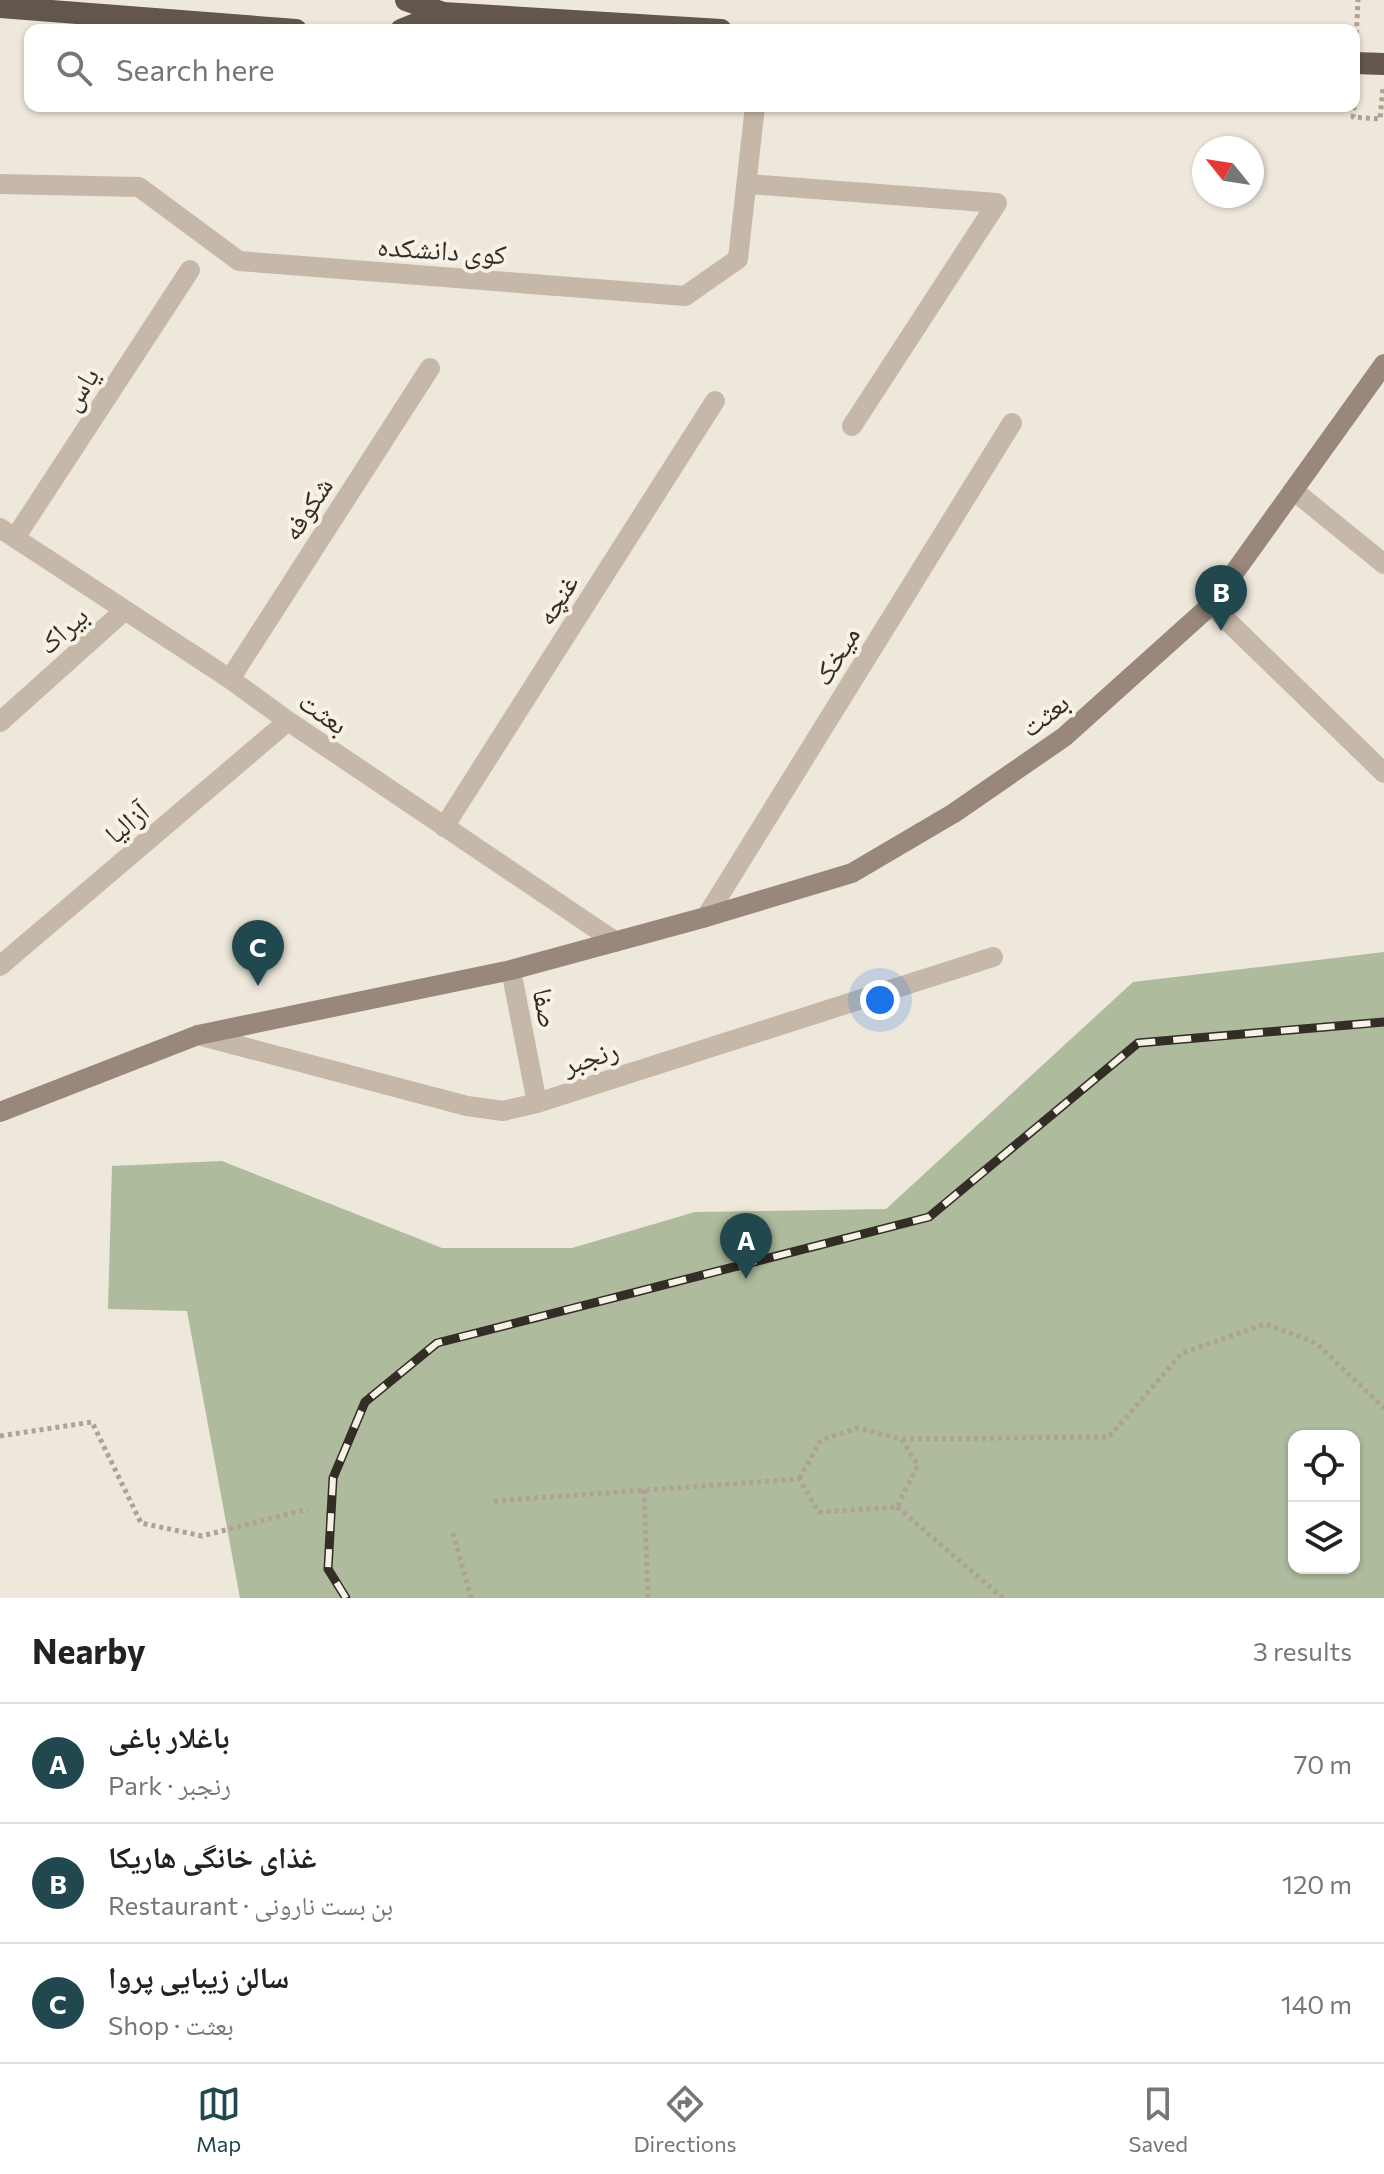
<!DOCTYPE html>
<meta charset="utf-8">
<style>
:root{--surface:#fff;--page:#f6f6f6;--text:#222;--muted:#767676;--line:#e0e0e0;--accent:#22484f}
body{margin:0;font-family:Commissioner,"Noto Naskh Arabic",sans-serif;background:var(--page);color:var(--text)}
.controls{position:absolute;right:24px;bottom:24px;display:grid;overflow:hidden;border-radius:16px;box-shadow:0 2px 6px #0004}
.controls button{width:72px;height:72px;display:grid;place-items:center;padding:0;border:0;border-bottom:2px solid var(--line);background:var(--surface);color:var(--text);font:40px sans-serif}
.compass{position:absolute;left:1192px;top:136px;width:72px;height:72px;border-radius:50%;background:var(--surface);box-shadow:0 2px 6px #0004;rotate:300deg}
.you{position:absolute;left:880px;top:1000px;width:28px;height:28px;margin:-20px;border:6px solid #fff;border-radius:50%;background:#1a73e8;box-shadow:0 0 0 12px #1a73e833}
.badge{display:grid;place-items:center;width:52px;height:52px;border-radius:50%;background:var(--accent);color:#fff;font-size:26px;font-weight:700}
.pin{position:absolute;translate:-50% -66px;filter:drop-shadow(0 2px 4px #0008)}
.pin::after{content:'';position:absolute;top:42px;width:28px;height:24px;background:inherit;clip-path:polygon(0 0,100% 0,50% 100%)}
.list{margin:0;padding:0;list-style:none}
h2{display:flex;justify-content:space-between;align-items:center;height:104px;margin:0;padding:0 32px;font-size:34px}
h2 small{font-size:26px;font-weight:400;color:var(--muted)}
.list li{display:grid;grid-template-columns:52px 1fr auto;gap:24px;align-items:center;box-sizing:border-box;height:120px;padding:0 32px;border-top:2px solid var(--line)}
.list b{display:block;font-size:30px;white-space:nowrap}
.list p{margin:0;font-size:26px;white-space:nowrap;color:var(--muted)}
.list em{font-size:26px;font-style:normal;color:var(--muted)}
.icon{flex:none;width:44px;height:44px;fill:none;stroke:currentColor;stroke-width:2;stroke-linecap:round;stroke-linejoin:round}
.map{position:relative;flex:none;width:1384px;height:1598px;overflow:hidden}
.search{position:absolute;background:var(--surface);box-shadow:0 2px 6px #0004;left:24px;right:24px;top:24px;height:88px;display:flex;align-items:center;gap:20px;box-sizing:border-box;padding:0 28px;border-radius:16px;color:var(--muted);font-size:30px}
.sheet{height:464px;background:var(--surface)}
nav{display:flex;justify-content:space-around;align-items:center;box-sizing:border-box;height:112px;border-top:2px solid var(--line);background:var(--surface);font-size:22px;color:var(--muted)}
nav a{display:grid;justify-items:center;gap:4px}
nav .on{color:var(--accent)}
.map>svg:first-child{display:block}
.green{fill:#aebb9c;fill-rule:evenodd}
.lines{fill:none;stroke-linecap:round;stroke-linejoin:round}
.path{stroke:#b0a293;stroke-width:5;stroke-dasharray:4 4;stroke-linecap:butt}
.minor{stroke:#c5b8a8;stroke-width:20}
.secondary{stroke:#98877a;stroke-width:20}
.trunk{stroke:#63564c;stroke-width:22}
.rail-casing{stroke:#332c27;stroke-width:9}
.rail{stroke:#f7f1e6;stroke-width:6;stroke-dasharray:18;stroke-linecap:butt}
.labels{text-anchor:middle;dominant-baseline:central;stroke-width:8;stroke-linejoin:round;paint-order:stroke}
.street-label{font-size:28px;fill:#332c27;stroke:#f7f1e6}
</style>
<div class="map">
<svg width="1384" height="1598" viewBox="0 0 1384 1598">
<rect width="100%" height="100%" fill="#eee7db"/>
<path class="green" d="M 1384,952 L 1384,1598 L 240,1598 L 187,1311 L 108,1309 L 112,1166 L 222,1161 L 442,1248 L 572,1248 L 695,1212 L 886,1209 L 1133,982 ZM 1294,1436 L 1354,1436 L 1354,1568 L 1294,1568 Z"/>
<g class="lines">
<path class="path" d="M 1356,42 L 1358,0
M 1354,103 L 1355,88
M 1354,106 L 1353,117 L 1380,119 L 1383,88
M 0,1436 L 92,1422 L 141,1523 L 202,1536 L 308,1509
M 902,1439 L 1109,1437 L 1182,1353 L 1266,1324 L 1316,1343 L 1384,1408
M 644,1490 L 648,1598
M 494,1501 L 799,1479 L 819,1512 L 897,1507 L 918,1465 L 901,1439 L 858,1428 L 821,1440 L 799,1479
M 897,1507 L 1003,1598
M 453,1533 L 471,1598"/>
<path class="minor" d="M 0,184 L 139,187 L 239,261 L 685,296 L 738,259 L 755,106
M 748,184 L 997,203 L 852,426
M 1293,490 L 1384,564
M 0,528 L 230,679 L 288,721 L 616,942
M 15,538 L 190,270
M 1211,605 L 1384,773
M 230,679 L 430,368
M 0,722 L 125,610
M 444,827 L 715,401
M 706,917 L 1012,423
M 0,966 L 288,721
M 511,970 L 537,1103
M 198,1035 L 467,1106 L 503,1111 L 537,1103 L 993,957"/>
<path class="secondary" d="M 0,1112 L 198,1035 L 511,970 L 706,917 L 852,873 L 954,813 L 1064,737 L 1211,605 L 1384,364"/>
<path class="trunk" d="M 406,0 L 443,13 L 721,30
M 0,7 L 296,30
M 401,30 L 443,13
M 1354,63 L 1384,64"/>
<g class="rail-casing">
<path id="rail" d="M 346,1598 L 328,1569 L 333,1478 L 365,1402 L 437,1343 L 929,1217 L 1138,1043 L 1384,1022"/>
</g>
<use href="#rail" class="rail"/>
</g>
<g class="labels">
<g class="street-label">
<text transform="translate(442 249) rotate(4)">کوی دانشکده</text>
<text transform="translate(79 388) rotate(-57)">یاس</text>
<text transform="translate(306 508) rotate(-57)">شکوفه</text>
<text transform="translate(556 599) rotate(-58)">غنچه</text>
<text transform="translate(62 629) rotate(-42)">بیراک</text>
<text transform="translate(835 655) rotate(-58)">میخک</text>
<text transform="translate(324 712) rotate(35)">بعثت</text>
<text transform="translate(1044 714) rotate(-38)">بعثت</text>
<text transform="translate(126 822) rotate(-40)">آزالیا</text>
<text transform="translate(547 1008) rotate(79)">صفا</text>
<text transform="translate(590 1056) rotate(-18)">رنجبر</text>
</g>
</g>
</svg>
<div class="controls">
<button><svg class="icon" aria-label="locate" viewBox="0 0 24 24"><circle cx="12" cy="12" r="6"/><path d="M12 2v4M12 18v4M2 12h4M18 12h4"/></svg></button>
<button><svg class="icon" aria-label="layers" viewBox="0 0 24 24"><path d="M12 4l9 5-9 5-9-5zM3 14l9 5 9-5"/></svg></button>
</div>
<svg class="compass" viewBox="-18 -18 36 36"><path d="M0-13l5 13h-10z" fill="#e53935"/><path d="M0 13l5-13h-10z" fill="#767676"/></svg>
<div class="you"></div>
<div class="pin badge" style="left:746px;top:1279px">A</div>
<div class="pin badge" style="left:1221px;top:631px">B</div>
<div class="pin badge" style="left:258px;top:986px">C</div>
<div class="search"><svg class="icon" aria-label="search" viewBox="0 0 24 24"><circle cx="10" cy="10" r="6"/><path d="M15 15l6 6"/></svg>Search here</div>
</div>
<section class="sheet">
<h2>Nearby<small>3 results</small></h2>
<ul class="list">
<li><span class="badge">A</span><div><b>باغلار باغی</b><p>Park · رنجبر</p></div><em>70 m</em></li>
<li><span class="badge">B</span><div><b>غذای خانگی هاریکا</b><p>Restaurant · بن بست نارونی</p></div><em>120 m</em></li>
<li><span class="badge">C</span><div><b>سالن زيبايى پروا</b><p>Shop · بعثت</p></div><em>140 m</em></li>
</ul>
</section>
<nav>
<a class="on"><svg class="icon" aria-label="map" viewBox="0 0 24 24"><path d="M3 6l6-2 6 2 6-2v14l-6 2-6-2-6 2zM9 4v14M15 6v14"/></svg>Map</a>
<a><svg class="icon" aria-label="directions" viewBox="0 0 24 24"><path d="M12 3l9 9-9 9-9-9zM9 14v-3h6M13 9l2 2-2 2"/></svg>Directions</a>
<a><svg class="icon" aria-label="saved" viewBox="0 0 24 24"><path d="M7 4h10v16l-5-4-5 4z"/></svg>Saved</a>
</nav>
